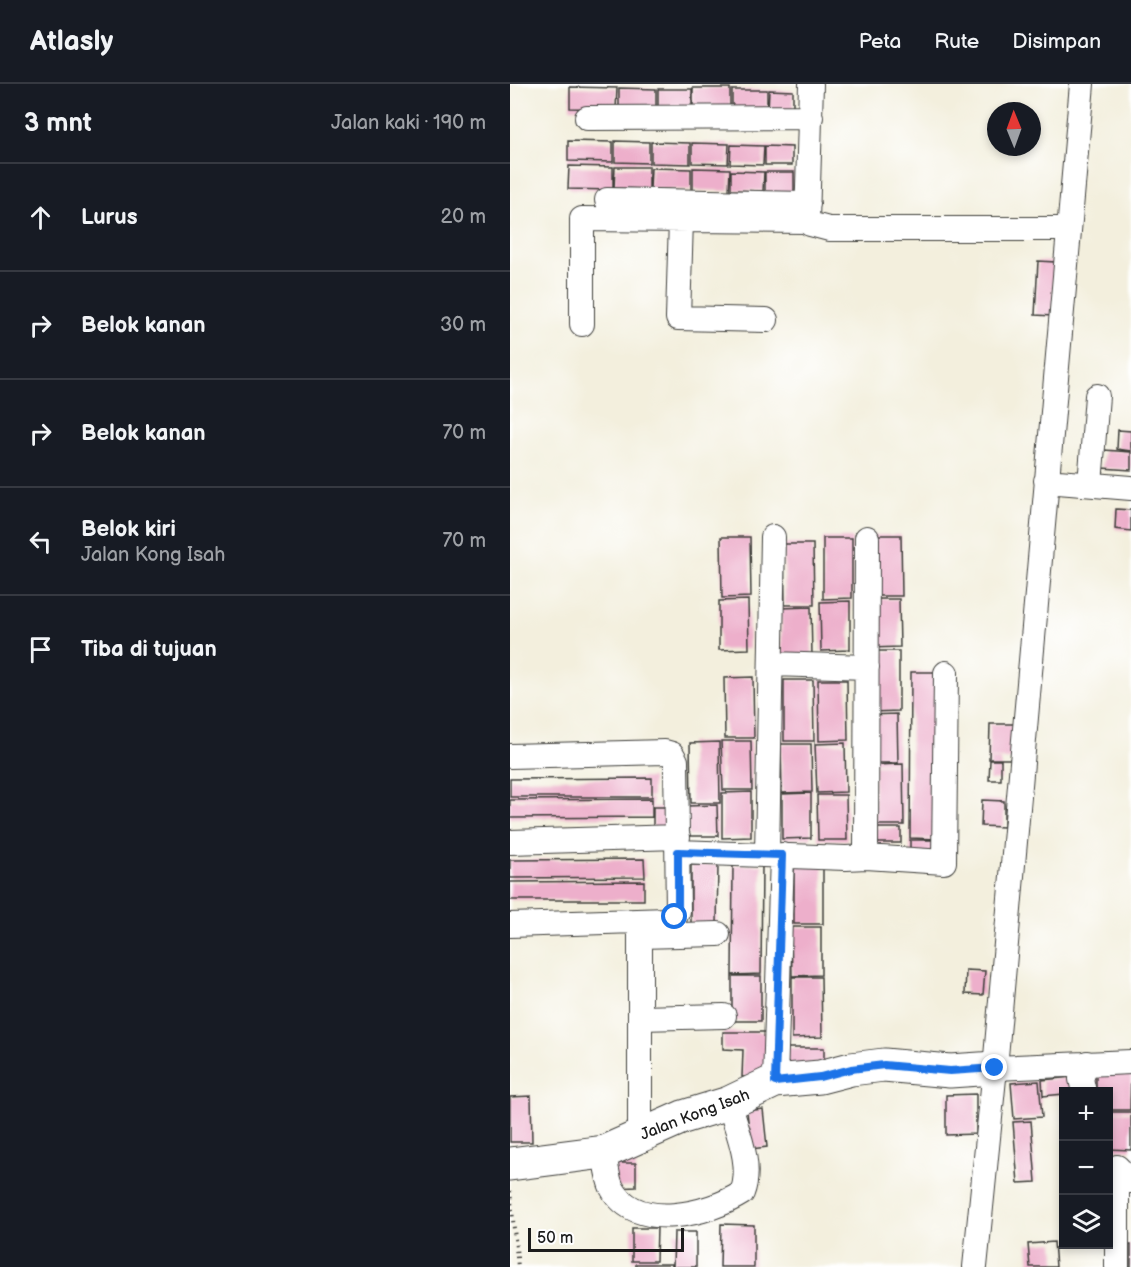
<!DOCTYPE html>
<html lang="id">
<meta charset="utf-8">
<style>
:root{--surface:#171b24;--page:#242831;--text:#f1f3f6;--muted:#9ea1a6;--line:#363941}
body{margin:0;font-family:"Balsamiq Sans",sans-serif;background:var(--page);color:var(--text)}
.controls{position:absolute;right:18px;bottom:18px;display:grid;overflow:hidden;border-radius:0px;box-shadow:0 3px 9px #0003}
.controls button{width:54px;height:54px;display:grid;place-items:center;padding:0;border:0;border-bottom:2px solid var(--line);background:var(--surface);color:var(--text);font:30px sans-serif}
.compass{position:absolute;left:477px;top:18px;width:54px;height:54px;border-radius:50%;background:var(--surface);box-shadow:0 3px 9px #0003;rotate:359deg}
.scale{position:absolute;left:18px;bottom:15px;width:156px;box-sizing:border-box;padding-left:6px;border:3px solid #1c1c1c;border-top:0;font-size:16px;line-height:21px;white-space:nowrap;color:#1c1c1c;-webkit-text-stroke:4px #fff;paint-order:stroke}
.stop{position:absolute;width:18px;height:18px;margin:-14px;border:4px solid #1a73e8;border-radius:50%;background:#fff}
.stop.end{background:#1a73e8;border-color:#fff;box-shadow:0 2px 6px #0008}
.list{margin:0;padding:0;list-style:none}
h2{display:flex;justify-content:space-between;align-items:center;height:78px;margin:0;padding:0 24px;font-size:26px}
h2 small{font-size:20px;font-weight:400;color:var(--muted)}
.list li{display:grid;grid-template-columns:39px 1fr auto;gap:18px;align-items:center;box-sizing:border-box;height:108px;padding:0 24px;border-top:2px solid var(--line)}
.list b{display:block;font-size:22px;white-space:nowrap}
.list p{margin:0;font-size:20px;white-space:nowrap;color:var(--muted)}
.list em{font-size:20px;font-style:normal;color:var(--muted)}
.icon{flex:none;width:33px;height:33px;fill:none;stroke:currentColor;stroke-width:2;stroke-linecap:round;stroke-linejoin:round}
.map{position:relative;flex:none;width:621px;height:1183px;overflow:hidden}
header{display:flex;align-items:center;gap:36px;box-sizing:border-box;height:84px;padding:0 30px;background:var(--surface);border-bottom:2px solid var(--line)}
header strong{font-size:28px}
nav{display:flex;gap:33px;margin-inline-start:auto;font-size:21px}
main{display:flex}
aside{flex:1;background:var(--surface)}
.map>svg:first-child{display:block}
.building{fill:#edafcb}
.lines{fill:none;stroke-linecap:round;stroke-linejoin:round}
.street-casing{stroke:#3c3c39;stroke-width:26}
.secondary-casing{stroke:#3c3c39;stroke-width:35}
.path{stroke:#3c3c39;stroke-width:4;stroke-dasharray:1.5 4.5;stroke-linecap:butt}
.street{stroke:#fff;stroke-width:24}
.secondary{stroke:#fff;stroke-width:33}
.route{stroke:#1a73e8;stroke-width:8}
.labels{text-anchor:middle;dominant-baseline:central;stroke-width:6;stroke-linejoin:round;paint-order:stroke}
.street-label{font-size:16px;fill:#1c1c1c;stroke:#fff}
</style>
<header>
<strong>Atlasly</strong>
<nav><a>Peta</a><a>Rute</a><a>Disimpan</a></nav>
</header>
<main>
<aside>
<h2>3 mnt<small>Jalan kaki · 190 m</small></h2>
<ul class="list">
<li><svg class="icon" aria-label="ahead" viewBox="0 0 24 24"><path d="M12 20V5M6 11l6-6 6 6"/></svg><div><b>Lurus</b></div><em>20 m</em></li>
<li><svg class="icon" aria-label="right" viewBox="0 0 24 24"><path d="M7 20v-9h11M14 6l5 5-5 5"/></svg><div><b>Belok kanan</b></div><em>30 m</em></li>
<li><svg class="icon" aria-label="right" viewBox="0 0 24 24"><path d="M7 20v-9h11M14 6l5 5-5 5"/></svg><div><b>Belok kanan</b></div><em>70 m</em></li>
<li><svg class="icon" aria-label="left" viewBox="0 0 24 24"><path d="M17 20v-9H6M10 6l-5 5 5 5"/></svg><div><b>Belok kiri</b><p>Jalan Kong Isah</p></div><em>70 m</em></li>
<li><svg class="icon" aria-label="arrive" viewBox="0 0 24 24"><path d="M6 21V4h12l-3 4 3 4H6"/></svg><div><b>Tiba di tujuan</b></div></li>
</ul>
</aside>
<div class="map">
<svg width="621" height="1183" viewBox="0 0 621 1183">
<rect width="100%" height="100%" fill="#fff"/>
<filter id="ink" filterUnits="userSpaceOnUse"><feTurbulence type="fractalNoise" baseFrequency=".0167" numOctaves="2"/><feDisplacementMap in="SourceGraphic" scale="12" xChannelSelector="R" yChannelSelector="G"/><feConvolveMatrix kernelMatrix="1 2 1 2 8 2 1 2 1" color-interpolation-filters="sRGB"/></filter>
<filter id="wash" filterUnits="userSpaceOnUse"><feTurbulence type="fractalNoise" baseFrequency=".008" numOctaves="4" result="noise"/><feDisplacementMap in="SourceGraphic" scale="24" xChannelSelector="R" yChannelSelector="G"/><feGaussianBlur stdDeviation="1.35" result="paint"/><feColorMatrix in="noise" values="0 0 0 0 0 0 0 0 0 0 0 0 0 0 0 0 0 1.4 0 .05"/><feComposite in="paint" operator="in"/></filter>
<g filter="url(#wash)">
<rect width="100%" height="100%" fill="#f3efdd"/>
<g id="blocks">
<path class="building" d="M 60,3 L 107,4 L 106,25 L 60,24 Z
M 109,4 L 146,5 L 146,25 L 109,25 Z
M 183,4 L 220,4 L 220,26 L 183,26 Z
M 148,5 L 182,5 L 182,26 L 148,25 Z
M 222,6 L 257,6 L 257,26 L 222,26 Z
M 259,6 L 283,7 L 283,28 L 258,28 Z
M 58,57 L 103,58 L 103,78 L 58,77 Z
M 105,57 L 139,58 L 139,79 L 105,78 Z
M 141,58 L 180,59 L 180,80 L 141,79 Z
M 182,59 L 219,60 L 218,80 L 182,79 Z
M 221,61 L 254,62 L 253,81 L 220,80 Z
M 255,62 L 282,63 L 282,81 L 255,81 Z
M 59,82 L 103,83 L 103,106 L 58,105 Z
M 105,83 L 139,83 L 139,105 L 104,104 Z
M 141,84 L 181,85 L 181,106 L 140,105 Z
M 183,84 L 220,85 L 219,107 L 183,106 Z
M 221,87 L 254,88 L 253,107 L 221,106 Z
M 255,88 L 284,88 L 284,110 L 255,109 Z
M 528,177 L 545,178 L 543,232 L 525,231 Z
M 608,346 L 621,347 L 621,367 L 607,365 Z
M 594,366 L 621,368 L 621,386 L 592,384 Z
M 606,425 L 621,426 L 621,447 L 605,445 Z
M 362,451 L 391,451 L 392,512 L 362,512 Z
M 211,453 L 240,453 L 241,513 L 212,514 Z
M 313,454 L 342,454 L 342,514 L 313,515 Z
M 274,460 L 303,460 L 304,521 L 275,521 Z
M 359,515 L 389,515 L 390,563 L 360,564 Z
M 238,516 L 239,565 L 209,566 L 209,517 Z
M 340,517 L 340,566 L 311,567 L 310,518 Z
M 301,523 L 302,572 L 272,573 L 271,524 Z
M 360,567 L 389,567 L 389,627 L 360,628 Z
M 401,588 L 428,588 L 428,755 L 400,754 Z
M 243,593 L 244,654 L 215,654 L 214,594 Z
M 274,596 L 303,596 L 304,657 L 274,657 Z
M 308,596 L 337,596 L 338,656 L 309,657 Z
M 387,630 L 388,679 L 358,679 L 357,631 Z
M 480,640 L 504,640 L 503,675 L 479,675 Z
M 211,657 L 241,657 L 242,706 L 213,706 Z
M 209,658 L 210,719 L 181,719 L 180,659 Z
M 335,659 L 336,708 L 307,709 L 305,660 Z
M 271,660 L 301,660 L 302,708 L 272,709 Z
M 480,676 L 491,676 L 491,696 L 479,696 Z
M 393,680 L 394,741 L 365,741 L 364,681 Z
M 142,694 L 142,713 L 0,713 L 0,695 Z
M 241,708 L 241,753 L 212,754 L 212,709 Z
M 301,709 L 301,754 L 272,755 L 272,710 Z
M 307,711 L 336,711 L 337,756 L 308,756 Z
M 142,715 L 142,733 L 0,734 L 0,716 Z
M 472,716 L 494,717 L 494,743 L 471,742 Z
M 207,721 L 208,752 L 178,752 L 177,722 Z
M 143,723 L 158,723 L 158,751 L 143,751 Z
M 361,744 L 391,744 L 391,759 L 362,759 Z
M 400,756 L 428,756 L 428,774 L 400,775 Z
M 134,775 L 135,793 L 0,794 L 0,776 Z
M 313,779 L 313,840 L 284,840 L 284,780 Z
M 181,781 L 208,781 L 207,840 L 181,840 Z
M 223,781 L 252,781 L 251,890 L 222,891 Z
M 134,797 L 134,816 L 0,816 L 0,798 Z
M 281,843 L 311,843 L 311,891 L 282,892 Z
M 456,886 L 475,887 L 473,911 L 455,910 Z
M 222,892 L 251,892 L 251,937 L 222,937 Z
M 282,893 L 311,893 L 312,953 L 282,954 Z
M 213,948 L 258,948 L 257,993 L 232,993 L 233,966 L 213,965 Z
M 270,964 L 314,964 L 314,981 L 269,981 Z
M 586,987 L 621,987 L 620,1026 L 598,1026 L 598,1008 L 586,1008 Z
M 563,993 L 564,1008 L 554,1008 L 554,1010 L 533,1012 L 532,996 Z
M 529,997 L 532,1033 L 504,1035 L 501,999 Z
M 466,1010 L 466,1050 L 436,1051 L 436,1011 Z
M 21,1012 L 22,1058 L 0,1058 L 0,1013 Z
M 253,1025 L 257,1063 L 241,1065 L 237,1027 Z
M 598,1028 L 621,1028 L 621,1066 L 598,1065 Z
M 521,1037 L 526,1098 L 508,1099 L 503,1038 Z
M 104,1079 L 126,1079 L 126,1103 L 105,1104 Z
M 211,1140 L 244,1141 L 244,1183 L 210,1183 Z
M 122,1144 L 147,1144 L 146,1177 L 122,1177 Z
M 164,1148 L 186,1148 L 186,1183 L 163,1183 Z
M 544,1158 L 546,1183 L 520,1183 L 518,1160 Z
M 610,1161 L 621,1161 L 621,1183 L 610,1183 Z
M 126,1180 L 162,1180 L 162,1183 L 126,1183 Z"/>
</g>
</g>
<g filter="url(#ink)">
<use href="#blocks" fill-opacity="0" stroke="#3c3c39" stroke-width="1.5"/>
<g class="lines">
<g class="street-casing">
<path id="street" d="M 301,0 L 297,137 L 300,140 L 319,145 L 559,145
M 77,34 L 301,33
M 97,116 L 298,120
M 171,136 L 168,234 L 256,236
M 72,240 L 72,135 L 297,137
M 536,397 L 621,404
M 580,400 L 587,312
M 262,580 L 357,583
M 0,672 L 155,668 L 162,670 L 166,677 L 168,827 L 165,833 L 158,836 L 0,841
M 0,758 L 168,753
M 168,768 L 336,774 L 356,773 L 357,454
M 257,770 L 263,453
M 356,773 L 434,778 L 436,589
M 130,934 L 214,932
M 485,984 L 621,978
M 265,997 L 272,771
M 574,1008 L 571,995 L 577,979
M 130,1052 L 130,852 L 208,850
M 94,1068 C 96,1079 97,1094 102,1104 C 126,1149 199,1130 232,1109 C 243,1081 227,1047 219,1019
M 465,1183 L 485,984 L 572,0
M 607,1183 L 607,1083 L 621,1097"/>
</g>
<g class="secondary-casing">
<path id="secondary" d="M 0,1080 L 94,1068 L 173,1033 L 219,1019 L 265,997 L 310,993 L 341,985 L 374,981 L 440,987 L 485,984"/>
</g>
<path class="path" d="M 0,1107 L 8,1183"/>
<use href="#street" class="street"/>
<use href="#secondary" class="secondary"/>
</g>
</g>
<g class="lines" filter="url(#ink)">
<path class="route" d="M 165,833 L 168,827 L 168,768 L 272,771 L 265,998 L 310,993 L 341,985 L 374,981 L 440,987 L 485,984"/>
</g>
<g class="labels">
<g class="street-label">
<text transform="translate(185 1031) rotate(-21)">Jalan Kong Isah</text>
</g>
</g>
</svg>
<div class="controls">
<button>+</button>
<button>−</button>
<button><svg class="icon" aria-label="layers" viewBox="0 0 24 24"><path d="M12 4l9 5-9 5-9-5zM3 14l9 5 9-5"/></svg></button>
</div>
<svg class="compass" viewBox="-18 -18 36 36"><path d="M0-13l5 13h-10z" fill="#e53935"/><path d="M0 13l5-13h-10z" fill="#9ea1a6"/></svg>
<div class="scale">50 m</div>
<div class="stop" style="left:165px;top:833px"></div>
<div class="stop end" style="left:485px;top:984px"></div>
</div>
</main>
